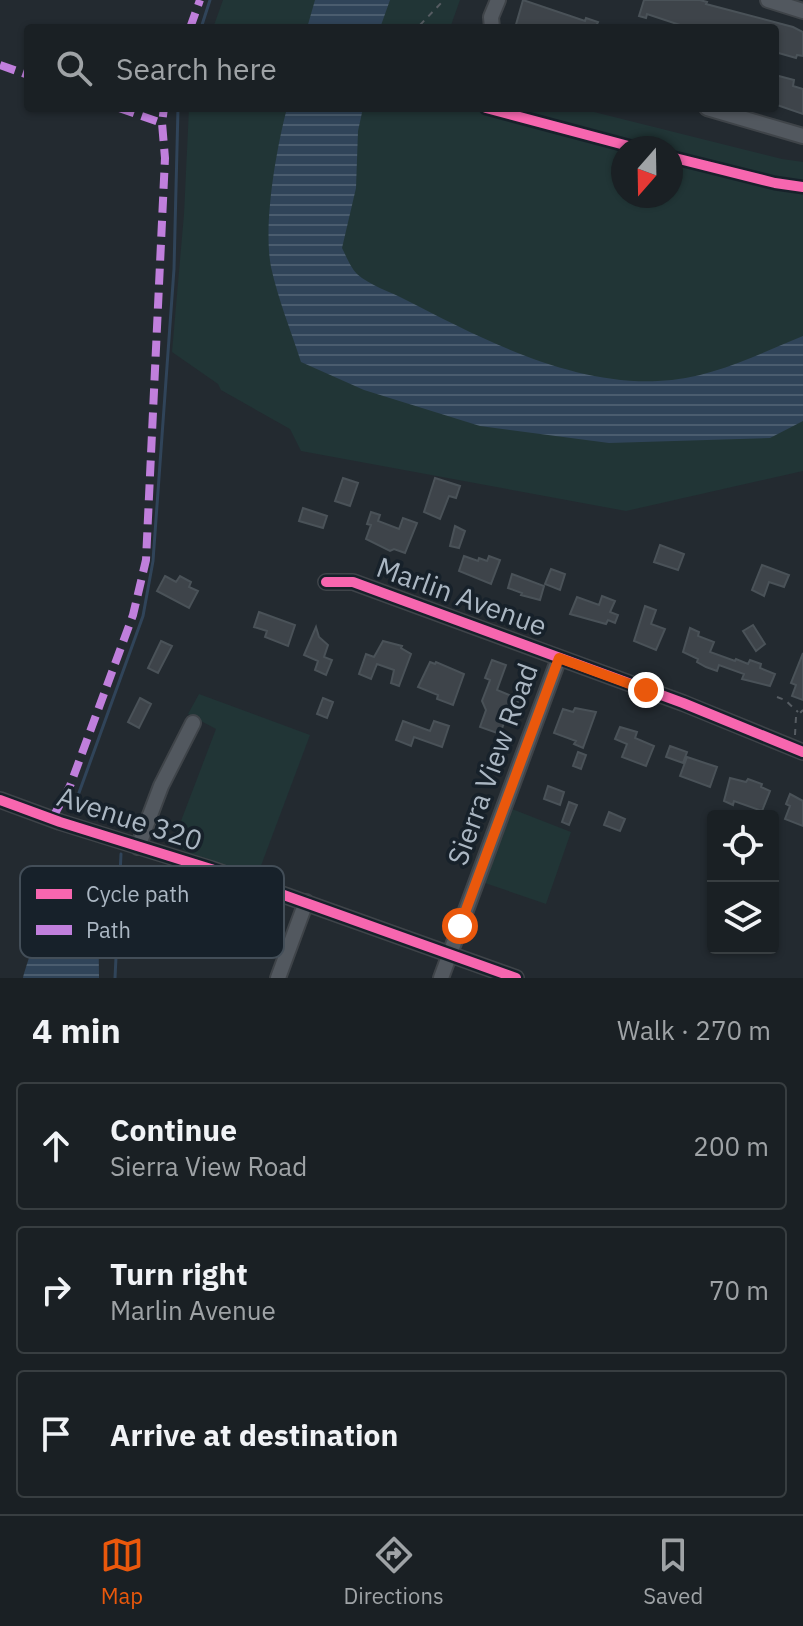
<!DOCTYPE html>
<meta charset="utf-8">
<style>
:root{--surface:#1a2024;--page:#272d31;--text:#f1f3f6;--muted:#9fa3a6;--line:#383e41;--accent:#ea580c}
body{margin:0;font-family:"IBM Plex Sans",sans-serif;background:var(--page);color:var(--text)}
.controls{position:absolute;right:24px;bottom:24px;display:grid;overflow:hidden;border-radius:8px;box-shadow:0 2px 6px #0004}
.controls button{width:72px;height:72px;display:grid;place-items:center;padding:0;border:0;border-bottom:2px solid var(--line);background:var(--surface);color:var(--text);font:40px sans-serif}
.compass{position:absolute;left:611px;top:136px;width:72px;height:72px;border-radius:50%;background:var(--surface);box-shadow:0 2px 6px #0004;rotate:200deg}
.stop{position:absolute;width:24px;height:24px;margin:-18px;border:6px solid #ea580c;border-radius:50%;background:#fff}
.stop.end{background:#ea580c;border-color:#fff;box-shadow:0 2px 8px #0008}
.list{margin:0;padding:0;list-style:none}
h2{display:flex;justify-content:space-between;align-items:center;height:104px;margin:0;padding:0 32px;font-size:34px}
h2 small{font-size:26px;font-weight:400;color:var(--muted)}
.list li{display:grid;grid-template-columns:52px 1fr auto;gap:24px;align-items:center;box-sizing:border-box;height:128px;margin:0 16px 16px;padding:0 16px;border:2px solid var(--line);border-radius:8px}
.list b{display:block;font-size:30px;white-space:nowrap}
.list p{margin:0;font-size:26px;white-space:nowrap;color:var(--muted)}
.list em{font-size:26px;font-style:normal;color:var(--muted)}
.icon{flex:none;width:44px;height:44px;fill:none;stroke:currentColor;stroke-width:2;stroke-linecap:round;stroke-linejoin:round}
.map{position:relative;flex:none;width:803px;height:978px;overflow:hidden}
.search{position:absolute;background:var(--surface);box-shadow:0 2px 6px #0004;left:24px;right:24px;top:24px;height:88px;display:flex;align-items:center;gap:20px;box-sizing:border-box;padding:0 28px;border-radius:8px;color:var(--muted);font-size:30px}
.sheet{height:536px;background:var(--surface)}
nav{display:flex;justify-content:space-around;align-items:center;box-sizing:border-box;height:112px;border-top:2px solid var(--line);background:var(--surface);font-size:22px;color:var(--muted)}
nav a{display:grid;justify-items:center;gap:4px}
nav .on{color:var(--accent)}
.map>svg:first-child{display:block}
.grass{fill:#213536;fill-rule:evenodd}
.water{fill:url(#water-rules)}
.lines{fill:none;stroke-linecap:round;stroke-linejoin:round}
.stream{stroke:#304459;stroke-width:3}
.building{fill:#3e444a;stroke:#4a5258;stroke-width:2}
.minor-casing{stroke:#3f4449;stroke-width:18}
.path{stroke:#565c62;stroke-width:2;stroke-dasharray:6 6;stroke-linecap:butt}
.minor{stroke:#52585f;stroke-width:14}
.quiet{stroke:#c07fdc;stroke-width:8;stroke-dasharray:16 8;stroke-linecap:butt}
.cycleway-casing{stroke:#17212a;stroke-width:15}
.cycleway{stroke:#f766af;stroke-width:10}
.route{stroke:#ea580c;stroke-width:10}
.labels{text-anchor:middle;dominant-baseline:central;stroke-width:7;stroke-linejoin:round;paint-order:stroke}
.street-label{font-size:28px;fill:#abb7c3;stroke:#17212a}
.key{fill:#17212a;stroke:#434e58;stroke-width:2}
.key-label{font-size:22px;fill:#abb7c3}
</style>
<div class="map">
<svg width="803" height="978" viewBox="0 0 803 978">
<defs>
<pattern id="water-rules" width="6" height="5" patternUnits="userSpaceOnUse" patternTransform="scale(2)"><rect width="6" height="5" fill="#304459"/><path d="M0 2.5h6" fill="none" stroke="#4b5d6f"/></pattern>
</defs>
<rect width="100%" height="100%" fill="#232a30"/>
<path class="grass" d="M 223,0 L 460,0 L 450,28 L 213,28 Z
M 189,108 L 578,108 L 782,159 L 803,162 L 803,471 L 626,511 L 301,451 L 290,429 L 221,390 L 218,384 L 172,352 L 184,214 ZM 623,148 L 671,148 L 671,196 L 623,196 Z
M 199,694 L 310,735 L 256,879 L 194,857 L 173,842 L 216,729 L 188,714 Z
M 512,809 L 571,832 L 546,904 L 485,883 Z"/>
<path class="water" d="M 315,0 L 390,0 L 380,28 L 307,28 Z
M 287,108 L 363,108 L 358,131 L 356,188 L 342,248 C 346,256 351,268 357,274 C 369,285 391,292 406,300 C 482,339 570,385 658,381 C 710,379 756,355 803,336 L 803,421 L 770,438 L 609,443 L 480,426 L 364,390 L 301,362 C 291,331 278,299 271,267 C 263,225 276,150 287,108 Z
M 80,878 L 89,881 L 98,895 L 99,978 L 23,978 C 28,958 51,894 67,883 C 71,880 75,879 80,878 Z"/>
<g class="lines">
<path class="stream" d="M 201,28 L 210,0
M 121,827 L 121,819 L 76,801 L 143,616 L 153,561 L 174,269 L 178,108
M 115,978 L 121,854"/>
</g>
<path class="building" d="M 523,0 L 585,21 L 586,18 L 598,22 L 597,24 L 603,28 L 515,28 Z
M 644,0 L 700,0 L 707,2 L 706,4 L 793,27 L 803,32 L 803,56 L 797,55 L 796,58 L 775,52 L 775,28 L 686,27 L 647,14 L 646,18 L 639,16 Z
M 775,75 L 794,80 L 793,86 L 803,89 L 803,114 L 777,105 Z
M 343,478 L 358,483 L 350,506 L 335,501 Z
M 435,478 L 460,486 L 456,498 L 449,496 L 440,519 L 424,512 Z
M 303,508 L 327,516 L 323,528 L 299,521 Z
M 371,512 L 380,515 L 378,521 L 399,529 L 403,518 L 417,523 L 405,553 L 394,549 L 390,551 L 366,539 L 371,525 L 367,524 Z
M 455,526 L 465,531 L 459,548 L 450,546 Z
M 660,545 L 684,554 L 678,570 L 654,562 Z
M 464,556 L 478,561 L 479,558 L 487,561 L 489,556 L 500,560 L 491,584 L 459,571 Z
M 762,565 L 789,575 L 784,587 L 769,582 L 764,596 L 752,590 Z
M 551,569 L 565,574 L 560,590 L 545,584 Z
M 512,574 L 544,586 L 540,600 L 521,595 L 522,593 L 508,588 Z
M 165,576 L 176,582 L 180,576 L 191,582 L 189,587 L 198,591 L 189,608 L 157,591 Z
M 602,596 L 615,601 L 610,612 L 618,615 L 615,623 L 608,620 L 606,624 L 570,614 L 577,597 L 599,605 Z
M 645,606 L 656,610 L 651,624 L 665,629 L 656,650 L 634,641 Z
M 259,612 L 295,625 L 288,646 L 265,637 L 267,631 L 254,627 Z
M 753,625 L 765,644 L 756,651 L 743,631 Z
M 316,627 L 319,637 L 328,645 L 324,657 L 332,660 L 326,675 L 315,670 L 318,661 L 304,655 Z
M 690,628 L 699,632 L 698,636 L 714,642 L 710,652 L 735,661 L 736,659 L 748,664 L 750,660 L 761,664 L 760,668 L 775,674 L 770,686 L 742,679 L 744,674 L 719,665 L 717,671 L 706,667 L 697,662 L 698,659 L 683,652 Z
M 161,641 L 172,646 L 158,673 L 148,668 Z
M 383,641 L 402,646 L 401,648 L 411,654 L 399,686 L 391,683 L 394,670 L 377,664 L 371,679 L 359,674 L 366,654 L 374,657 Z
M 803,653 L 803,700 L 792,696 L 796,685 L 791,683 Z
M 492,660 L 506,665 L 497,690 L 519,699 L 515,711 L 509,709 L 500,734 L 480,727 L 486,710 L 482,701 L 490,680 L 485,678 Z
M 430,662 L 435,664 L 436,662 L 464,674 L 453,705 L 437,699 L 438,695 L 418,687 Z
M 140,698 L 151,704 L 139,728 L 128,722 Z
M 323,698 L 333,702 L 327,718 L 317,714 Z
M 575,708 L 596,712 L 583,748 L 574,744 L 576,741 L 554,733 L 563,709 L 573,712 Z
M 403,721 L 430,731 L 434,721 L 449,726 L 442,747 L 414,737 L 411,746 L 396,740 Z
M 620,727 L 637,732 L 635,738 L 654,746 L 646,766 L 622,757 L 627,744 L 615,739 Z
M 670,746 L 687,752 L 683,763 L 666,757 Z
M 578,752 L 586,755 L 581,769 L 573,766 Z
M 687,757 L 717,767 L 710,787 L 680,776 Z
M 730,778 L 746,782 L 748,779 L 762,784 L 761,787 L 770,791 L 762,811 L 734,801 L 733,805 L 724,801 Z
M 548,786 L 564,792 L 560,805 L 544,799 Z
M 790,794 L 803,801 L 803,826 L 785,819 L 790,806 L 786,804 Z
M 569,802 L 577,805 L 569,825 L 562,822 Z
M 609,812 L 625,819 L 620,831 L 604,825 Z"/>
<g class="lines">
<g class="minor-casing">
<path id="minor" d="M 768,0 L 803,11
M 492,28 L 491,17 L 498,0
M 707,108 L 803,136
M 326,582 L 353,582 L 683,703 L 803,752
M 0,800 L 60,822 L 211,869 L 516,978
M 138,847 L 161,786 L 193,723
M 278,978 L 306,902
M 441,978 L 559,658"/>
</g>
<path class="path" d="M 420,25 L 444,0
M 777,697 L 785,700 L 798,712
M 795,735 L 796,717 L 803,710"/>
<use href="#minor" class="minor"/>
<path class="quiet" d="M 190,28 L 200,0
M 0,65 L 28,75
M 119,108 L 162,123
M 52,819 L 70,786 L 133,615 L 146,560 L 165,158 L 162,123 L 164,108"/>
<g class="cycleway-casing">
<path id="cycleway" d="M 486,108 L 636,148
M 671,157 L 775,183 L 803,187
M 326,582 L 353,582 L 683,703 L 803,752
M 0,800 L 60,822 L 211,869 L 516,978"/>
</g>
<use href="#cycleway" class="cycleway"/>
</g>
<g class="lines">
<path class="route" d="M 460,926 L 559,658 L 646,690"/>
</g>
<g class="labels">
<g class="street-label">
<text transform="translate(462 596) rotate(20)">Marlin Avenue</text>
<text transform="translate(492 764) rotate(-70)">Sierra View Road</text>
<text transform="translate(130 818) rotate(18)">Avenue 320</text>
</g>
</g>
<rect x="20" y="866" width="264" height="92" rx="12" class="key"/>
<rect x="36" y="889" width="36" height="10" fill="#f766af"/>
<rect x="36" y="925" width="36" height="10" fill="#c07fdc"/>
<g class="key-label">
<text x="86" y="902">Cycle path</text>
<text x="86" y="938">Path</text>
</g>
</svg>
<div class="controls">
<button><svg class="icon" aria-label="locate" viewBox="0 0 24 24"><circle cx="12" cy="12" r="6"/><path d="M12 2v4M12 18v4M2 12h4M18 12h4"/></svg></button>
<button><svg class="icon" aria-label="layers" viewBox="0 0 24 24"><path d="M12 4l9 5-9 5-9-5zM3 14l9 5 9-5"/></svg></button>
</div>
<svg class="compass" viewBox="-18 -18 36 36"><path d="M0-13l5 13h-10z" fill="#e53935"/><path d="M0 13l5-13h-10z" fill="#9fa3a6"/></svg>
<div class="stop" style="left:460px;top:926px"></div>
<div class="stop end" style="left:646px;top:690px"></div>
<div class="search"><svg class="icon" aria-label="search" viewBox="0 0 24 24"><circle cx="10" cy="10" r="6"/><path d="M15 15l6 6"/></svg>Search here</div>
</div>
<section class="sheet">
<h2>4 min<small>Walk · 270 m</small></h2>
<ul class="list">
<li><svg class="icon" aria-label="ahead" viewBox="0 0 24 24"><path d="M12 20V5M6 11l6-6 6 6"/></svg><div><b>Continue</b><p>Sierra View Road</p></div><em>200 m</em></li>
<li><svg class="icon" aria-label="right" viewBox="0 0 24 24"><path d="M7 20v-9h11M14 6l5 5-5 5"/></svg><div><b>Turn right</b><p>Marlin Avenue</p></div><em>70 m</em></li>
<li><svg class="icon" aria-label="arrive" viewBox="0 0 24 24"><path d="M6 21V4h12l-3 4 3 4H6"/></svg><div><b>Arrive at destination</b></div></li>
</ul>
</section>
<nav>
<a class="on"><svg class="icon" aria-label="map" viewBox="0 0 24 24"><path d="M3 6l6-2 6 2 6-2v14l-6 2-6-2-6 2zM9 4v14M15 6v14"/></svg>Map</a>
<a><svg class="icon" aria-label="directions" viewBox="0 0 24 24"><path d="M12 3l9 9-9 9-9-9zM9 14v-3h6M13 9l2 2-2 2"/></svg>Directions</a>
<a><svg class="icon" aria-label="saved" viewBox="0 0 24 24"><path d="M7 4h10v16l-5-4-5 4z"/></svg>Saved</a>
</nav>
